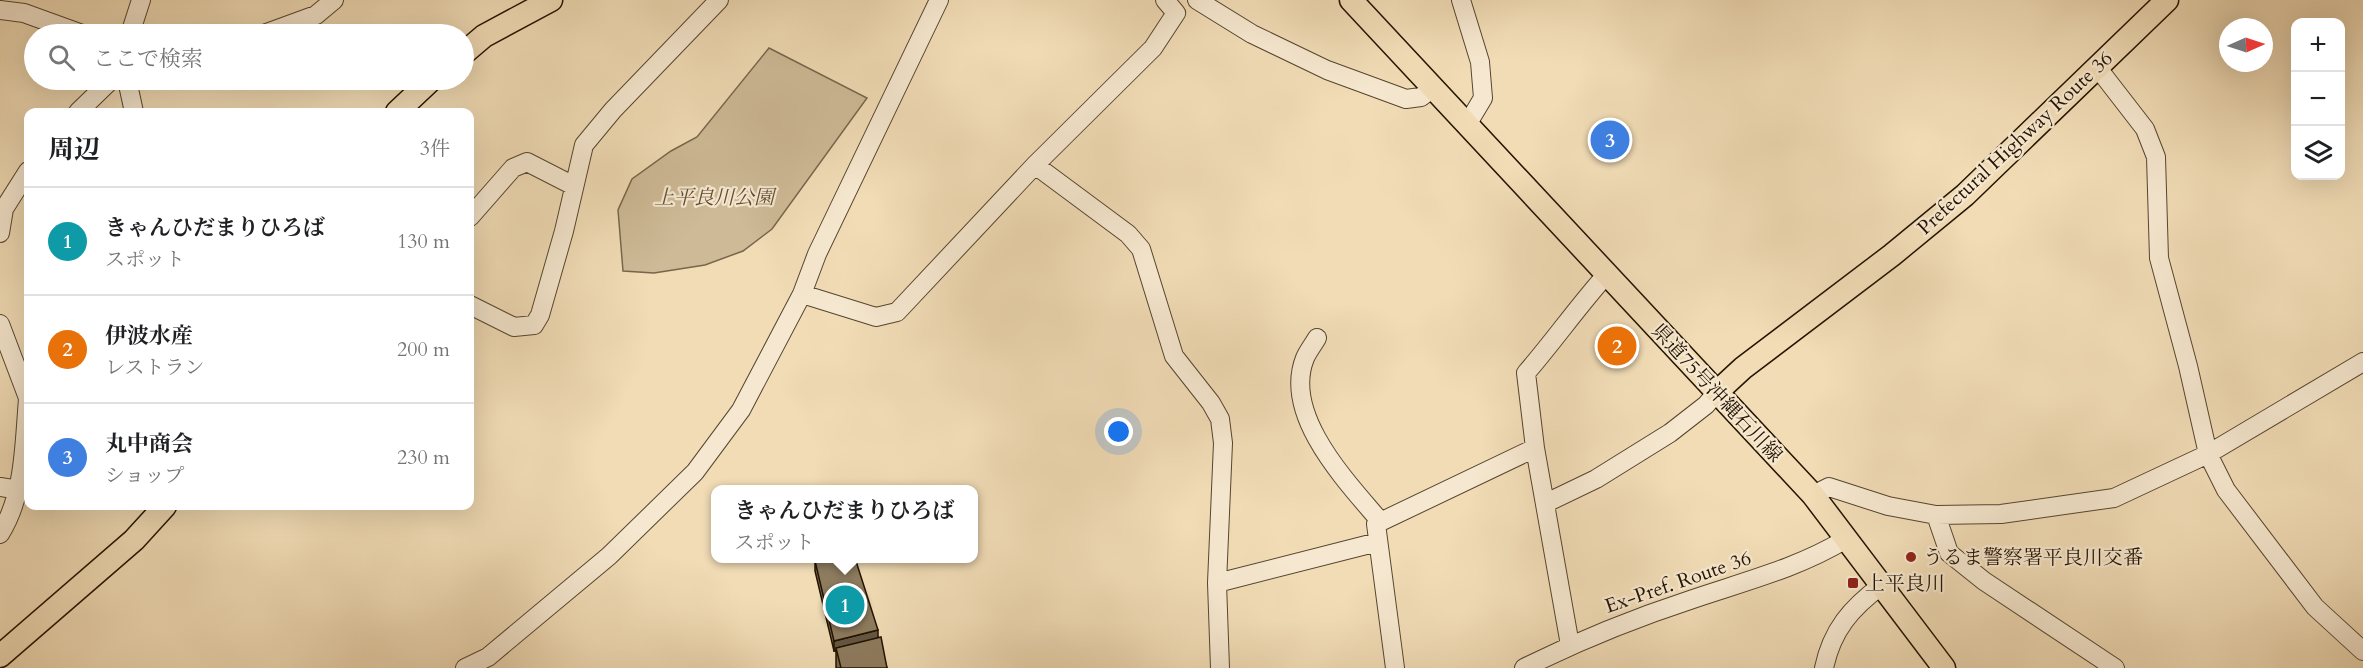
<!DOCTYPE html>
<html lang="ja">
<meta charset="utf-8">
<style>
:root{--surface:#fff;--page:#f6f6f6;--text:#202124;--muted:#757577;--line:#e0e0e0;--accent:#7c3aed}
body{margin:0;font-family:Cardo,"Noto Serif JP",serif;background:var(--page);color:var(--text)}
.controls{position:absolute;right:18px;top:18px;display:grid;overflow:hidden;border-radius:12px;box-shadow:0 6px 24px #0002}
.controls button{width:54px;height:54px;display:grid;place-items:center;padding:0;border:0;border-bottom:2px solid var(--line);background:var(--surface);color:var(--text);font:30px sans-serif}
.compass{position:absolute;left:2219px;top:18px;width:54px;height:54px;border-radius:50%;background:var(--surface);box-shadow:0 6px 24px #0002;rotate:87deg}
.you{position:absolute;left:1119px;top:432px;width:21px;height:21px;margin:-15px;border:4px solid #fff;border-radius:50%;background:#1a73e8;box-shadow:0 0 0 9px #1a73e833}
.badge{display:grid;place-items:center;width:39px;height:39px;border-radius:50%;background:var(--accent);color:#fff;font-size:20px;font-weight:700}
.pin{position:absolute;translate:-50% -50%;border:3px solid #fff;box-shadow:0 2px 6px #0006}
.popup{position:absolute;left:711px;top:485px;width:267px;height:78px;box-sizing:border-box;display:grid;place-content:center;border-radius:12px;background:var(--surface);filter:drop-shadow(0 2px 4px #0005);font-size:20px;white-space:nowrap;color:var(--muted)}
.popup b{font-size:22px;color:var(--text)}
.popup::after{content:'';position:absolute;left:50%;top:100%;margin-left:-12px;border:12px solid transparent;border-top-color:var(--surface)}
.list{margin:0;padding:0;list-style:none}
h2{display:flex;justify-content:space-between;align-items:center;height:78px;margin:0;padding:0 24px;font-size:26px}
h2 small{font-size:20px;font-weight:400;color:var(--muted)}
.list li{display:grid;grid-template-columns:39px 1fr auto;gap:18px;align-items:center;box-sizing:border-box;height:108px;padding:0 24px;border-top:2px solid var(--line)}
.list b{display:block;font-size:22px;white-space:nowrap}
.list p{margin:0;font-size:20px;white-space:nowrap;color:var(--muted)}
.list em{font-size:20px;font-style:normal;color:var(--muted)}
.icon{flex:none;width:33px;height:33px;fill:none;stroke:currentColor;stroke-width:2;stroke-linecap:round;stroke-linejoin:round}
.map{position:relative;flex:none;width:2363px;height:668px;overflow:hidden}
.search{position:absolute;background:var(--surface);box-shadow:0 6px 24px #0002;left:24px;top:24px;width:450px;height:66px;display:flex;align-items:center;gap:15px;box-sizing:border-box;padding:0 21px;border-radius:33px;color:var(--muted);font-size:22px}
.panel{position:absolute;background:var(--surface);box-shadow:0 6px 24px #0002;left:24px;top:108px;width:450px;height:402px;border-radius:12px}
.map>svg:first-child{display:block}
.green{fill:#ceba97;stroke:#78664c;stroke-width:1.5}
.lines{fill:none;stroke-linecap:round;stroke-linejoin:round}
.minor-casing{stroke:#56452e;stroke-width:20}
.major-casing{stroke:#231300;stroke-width:25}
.minor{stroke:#f6e8d0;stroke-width:18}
.major{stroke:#f1dcb6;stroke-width:22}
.wall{fill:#7a6b52;stroke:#231300;stroke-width:1.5}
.shaded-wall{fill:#635742;stroke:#231300;stroke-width:1.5}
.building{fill:#8e7c5f;stroke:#231300;stroke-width:1.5}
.poi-dot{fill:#8f2418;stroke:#f6e8d0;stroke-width:2}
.labels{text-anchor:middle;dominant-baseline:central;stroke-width:4.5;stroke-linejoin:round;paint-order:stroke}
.street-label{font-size:20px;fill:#231300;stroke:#f6e8d0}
.park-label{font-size:20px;font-style:italic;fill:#5f4d35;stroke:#f6e8d0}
.poi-label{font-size:20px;fill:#231300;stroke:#f6e8d0;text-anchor:start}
</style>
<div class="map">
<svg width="2363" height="668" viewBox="0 0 2363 668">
<rect width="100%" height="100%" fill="#f1dcb6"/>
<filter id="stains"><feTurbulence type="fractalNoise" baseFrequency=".00333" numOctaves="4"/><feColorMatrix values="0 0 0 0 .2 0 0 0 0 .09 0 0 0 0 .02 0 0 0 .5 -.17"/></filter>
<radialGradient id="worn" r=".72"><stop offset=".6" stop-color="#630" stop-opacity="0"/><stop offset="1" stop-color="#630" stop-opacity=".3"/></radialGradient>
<path class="green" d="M 769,48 L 867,98 L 772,229 L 743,251 L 705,265 L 654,273 L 623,271 L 618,210 L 632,179 L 671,151 L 697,137 Z"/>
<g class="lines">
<g class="minor-casing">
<path id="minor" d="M 1197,0 L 1252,34 L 1327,70 L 1406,99 L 1421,97 L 1433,88
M 1461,0 L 1480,62 L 1483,98 L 1468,123
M 0,10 L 24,13 L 82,34
M 130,34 L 141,0
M 264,34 L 316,15 L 334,0
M 2097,67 L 2145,129 L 2156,157 L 2159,258 L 2188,366 L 2208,454 L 2226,490 L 2315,607 L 2363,651
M 127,80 L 134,112
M 78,112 L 111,80
M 1035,165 L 1128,234 L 1141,249 L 1174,356 L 1211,403 L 1220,419 L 1223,443 L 1217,583 L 1220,668
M 470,217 L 513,168 L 527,162 L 574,186
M 0,233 L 4,209 L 28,171
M 802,294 L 876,317 L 897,312 L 1035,165 L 1153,48 L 1176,13 L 1165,0
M 470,305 L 514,327 L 534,325 L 540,315 L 564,231 L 584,145 L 613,110 L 719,0
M 0,324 L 28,398
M 1317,338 C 1313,345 1308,351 1305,358 C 1282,415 1347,482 1380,521
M 0,487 L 19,490
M 1813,495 L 1829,487 L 1888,506 L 1936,515 L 2001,514 L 2114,498 L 2208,454 L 2363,362
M 1546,503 L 1596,479 L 1670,433 L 1706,405 L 1717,392
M 1936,515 L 1949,553 L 1984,581 L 2115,668
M 0,534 C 25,494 24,445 28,399
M 1217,583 L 1378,542
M 1570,645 L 1535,448 L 1526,373 C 1554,341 1578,306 1607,274
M 465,668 L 488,657 L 609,556 L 695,472 L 741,410 L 802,294 L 817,254 L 939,0
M 1395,668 L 1376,524 L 1535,448
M 1524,668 C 1578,641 1635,618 1693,599 C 1746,581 1798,568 1846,539
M 1824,668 C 1832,630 1851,608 1882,585"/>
</g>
<g class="major-casing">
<path id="major" d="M 1351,0 L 1813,495 L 1944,668
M 464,53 L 484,36 L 551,0
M 397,112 L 431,80
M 1717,392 L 1743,368 L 1892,255 L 1965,195 L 2167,0
M 0,656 L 134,540 L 165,506"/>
</g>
<use href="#minor" class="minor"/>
<use href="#major" class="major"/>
</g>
<path class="wall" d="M 815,561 L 878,637 L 887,668 L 836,668 L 836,651 L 834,651 L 815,571 Z"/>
<path class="shaded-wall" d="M 878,630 L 878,639 L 836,648 L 836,651 L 834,651 L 834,641 Z"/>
<path class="building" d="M 822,558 L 855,558 L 878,630 L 834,641 L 815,561 Z
M 881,637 L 887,668 L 841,668 L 836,648 Z"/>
<g class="poi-dot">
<circle cx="1911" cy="557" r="6"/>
<rect x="1847" y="577" width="12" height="12" rx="3"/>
</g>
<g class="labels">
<g class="street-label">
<text transform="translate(2015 143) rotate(-43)">Prefectural Highway Route 36</text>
<text transform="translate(1717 393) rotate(47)">県道75号沖縄石川線</text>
<text transform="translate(1678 582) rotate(-19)">Ex-Pref. Route 36</text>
</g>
<g class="park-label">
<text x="714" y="197">上平良川公園</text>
</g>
<g class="poi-label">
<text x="1923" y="557">うるま警察署平良川交番</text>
<text x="1865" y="583">上平良川</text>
</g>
</g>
<rect width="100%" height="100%" filter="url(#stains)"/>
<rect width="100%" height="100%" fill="url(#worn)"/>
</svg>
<div class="controls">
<button>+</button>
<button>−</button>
<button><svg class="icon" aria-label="layers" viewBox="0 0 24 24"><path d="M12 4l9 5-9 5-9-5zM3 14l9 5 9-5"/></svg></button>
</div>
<svg class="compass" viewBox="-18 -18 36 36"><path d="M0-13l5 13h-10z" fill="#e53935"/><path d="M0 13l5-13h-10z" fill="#757577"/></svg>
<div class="you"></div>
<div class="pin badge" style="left:845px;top:605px;background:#0f9aa8">1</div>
<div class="popup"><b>きゃんひだまりひろば</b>スポット</div>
<div class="pin badge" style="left:1617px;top:346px;background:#e8710a">2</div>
<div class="pin badge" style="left:1610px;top:140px;background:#3f7fe0">3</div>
<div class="search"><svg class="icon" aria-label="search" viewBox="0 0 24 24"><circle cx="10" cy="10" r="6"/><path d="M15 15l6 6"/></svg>ここで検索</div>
<section class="panel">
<h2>周辺<small>3件</small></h2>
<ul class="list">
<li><span class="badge" style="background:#0f9aa8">1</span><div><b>きゃんひだまりひろば</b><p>スポット</p></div><em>130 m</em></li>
<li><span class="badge" style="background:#e8710a">2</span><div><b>伊波水産</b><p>レストラン</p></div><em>200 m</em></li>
<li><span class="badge" style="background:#3f7fe0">3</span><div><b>丸中商会</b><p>ショップ</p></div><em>230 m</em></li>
</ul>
</section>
</div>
